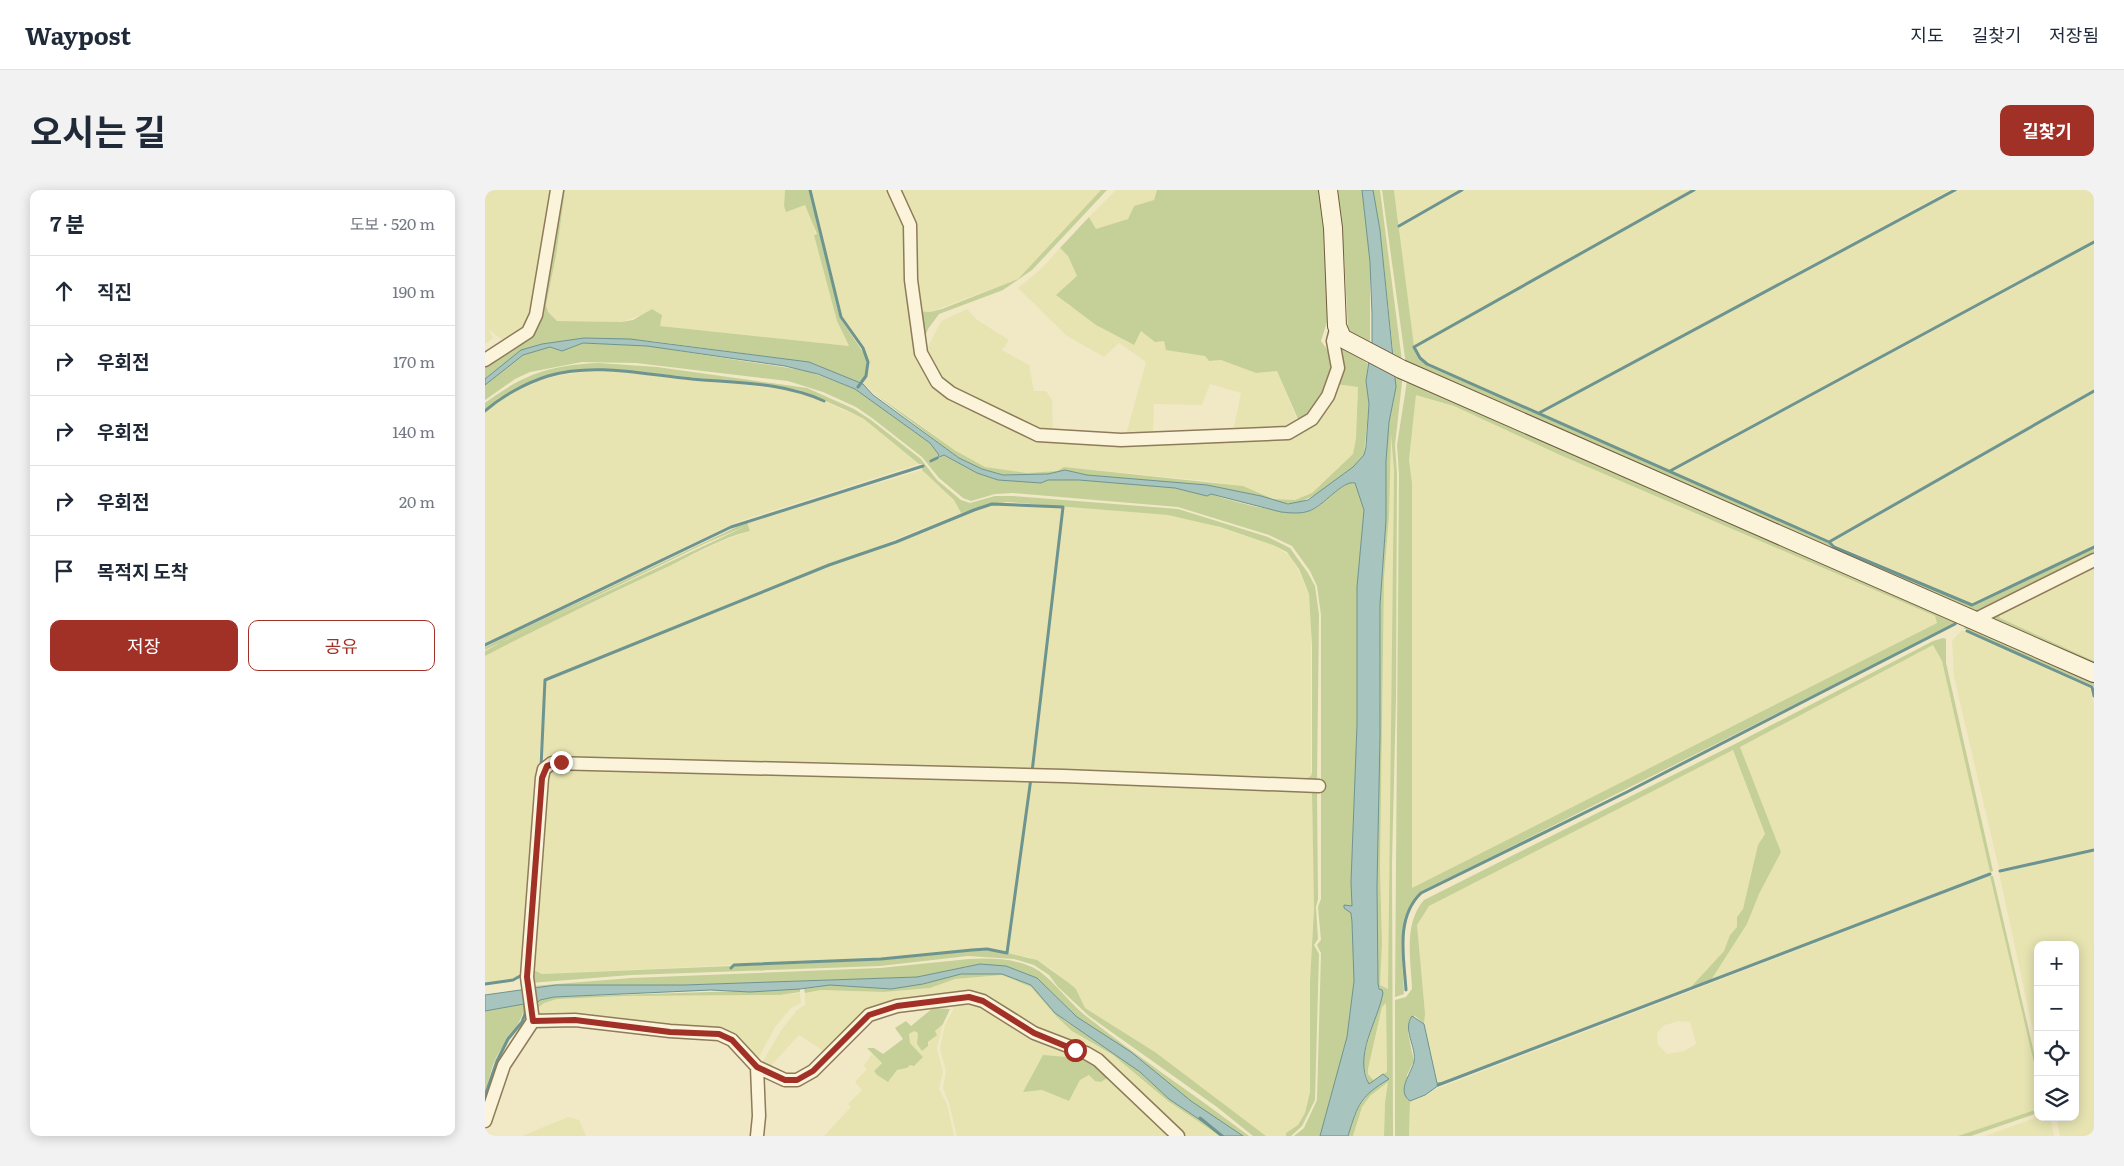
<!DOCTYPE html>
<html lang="ko">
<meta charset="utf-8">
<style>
:root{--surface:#fff;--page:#f2f2f3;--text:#1f2937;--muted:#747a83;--line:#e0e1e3;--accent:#a13126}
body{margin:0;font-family:Literata,"Noto Sans KR",serif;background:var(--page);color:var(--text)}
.controls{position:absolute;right:15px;bottom:15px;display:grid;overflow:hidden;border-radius:10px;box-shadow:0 2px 12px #0003}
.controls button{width:45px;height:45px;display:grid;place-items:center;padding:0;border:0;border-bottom:1px solid var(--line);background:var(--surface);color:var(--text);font:25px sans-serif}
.stop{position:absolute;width:15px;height:15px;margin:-11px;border:4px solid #a13126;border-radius:50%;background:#fff}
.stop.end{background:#a13126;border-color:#fff;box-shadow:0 1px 5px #0008}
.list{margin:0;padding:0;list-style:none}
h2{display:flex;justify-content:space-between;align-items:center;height:65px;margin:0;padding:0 20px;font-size:21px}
h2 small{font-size:16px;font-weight:400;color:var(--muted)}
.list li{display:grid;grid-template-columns:32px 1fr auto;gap:15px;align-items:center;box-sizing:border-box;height:70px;padding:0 20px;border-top:1px solid var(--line)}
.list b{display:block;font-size:19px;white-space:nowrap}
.list em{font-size:16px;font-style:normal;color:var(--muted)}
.actions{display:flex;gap:10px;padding:15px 20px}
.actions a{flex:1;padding:11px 0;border:1px solid var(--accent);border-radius:10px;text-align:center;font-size:18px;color:var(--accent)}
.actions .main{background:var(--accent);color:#fff}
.icon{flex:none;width:28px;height:28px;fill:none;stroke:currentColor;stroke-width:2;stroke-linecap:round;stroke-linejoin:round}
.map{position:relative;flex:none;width:1609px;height:946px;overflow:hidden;border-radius:10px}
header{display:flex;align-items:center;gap:30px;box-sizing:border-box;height:70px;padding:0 25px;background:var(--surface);border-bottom:1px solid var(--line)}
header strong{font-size:24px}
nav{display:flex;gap:28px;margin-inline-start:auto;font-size:18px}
.intro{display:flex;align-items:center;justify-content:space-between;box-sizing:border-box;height:120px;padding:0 30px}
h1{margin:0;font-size:35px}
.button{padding:12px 22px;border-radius:10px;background:var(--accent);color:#fff;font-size:18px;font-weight:700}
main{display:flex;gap:30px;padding:0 30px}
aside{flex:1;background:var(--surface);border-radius:10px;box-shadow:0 2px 12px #0003}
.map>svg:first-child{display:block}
.farmland{fill:#e7e4b2;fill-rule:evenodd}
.green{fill:#c4d098;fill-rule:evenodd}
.water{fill:#a7c4bf;stroke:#6d948e}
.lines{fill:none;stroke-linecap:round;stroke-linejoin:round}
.stream{stroke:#6d948e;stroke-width:3}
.street-casing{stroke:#8e7b5a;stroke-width:15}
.secondary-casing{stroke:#705b3d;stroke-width:20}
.street{stroke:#fbf4da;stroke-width:12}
.secondary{stroke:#fbf4da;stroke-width:18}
.route{stroke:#a13126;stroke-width:6}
</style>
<header>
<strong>Waypost</strong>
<nav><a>지도</a><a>길찾기</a><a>저장됨</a></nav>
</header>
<div class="intro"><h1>오시는 길</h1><a class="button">길찾기</a></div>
<main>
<aside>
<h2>7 분<small>도보 · 520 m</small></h2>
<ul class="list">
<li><svg class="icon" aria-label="ahead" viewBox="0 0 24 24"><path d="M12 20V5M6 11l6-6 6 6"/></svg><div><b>직진</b></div><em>190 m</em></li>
<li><svg class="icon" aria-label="right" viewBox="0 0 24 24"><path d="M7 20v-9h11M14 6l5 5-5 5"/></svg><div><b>우회전</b></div><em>170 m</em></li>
<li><svg class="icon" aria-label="right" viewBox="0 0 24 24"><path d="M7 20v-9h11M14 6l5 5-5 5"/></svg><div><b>우회전</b></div><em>140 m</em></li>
<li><svg class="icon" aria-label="right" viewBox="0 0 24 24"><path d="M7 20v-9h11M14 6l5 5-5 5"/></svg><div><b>우회전</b></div><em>20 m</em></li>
<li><svg class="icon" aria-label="arrive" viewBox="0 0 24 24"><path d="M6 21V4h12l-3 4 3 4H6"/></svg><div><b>목적지 도착</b></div></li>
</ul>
<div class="actions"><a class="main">저장</a><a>공유</a></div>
</aside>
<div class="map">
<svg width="1609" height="946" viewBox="0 0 1609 946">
<rect width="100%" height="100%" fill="#f1e8c6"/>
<path class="farmland" d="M 0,0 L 70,0 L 48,128 L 23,154 L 3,139 L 8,148 L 0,154 Z
M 80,0 L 300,0 L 299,16 L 321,15 L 325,22 L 352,131 L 364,156 L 174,136 L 177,130 L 154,126 L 136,132 L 72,131 L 63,122 L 61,115 L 71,66 Z
M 326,0 L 407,0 L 418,20 L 427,122 L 451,193 L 553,247 L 804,245 L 850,194 L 873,197 L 871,248 L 868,264 L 827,303 L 810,310 L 800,310 L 788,309 L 758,296 L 722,291 L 579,277 L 572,281 L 542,283 L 523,282 L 511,281 L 487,272 L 378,194 L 384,180 L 383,167 L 357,127 Z
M 414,0 L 616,0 L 533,89 L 445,122 L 432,121 Z
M 631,0 L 672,0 L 669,10 L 649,16 L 643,29 L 611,40 L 604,27 Z
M 909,0 L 974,0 L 914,34 Z
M 980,0 L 1207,0 L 929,156 L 914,38 Z
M 1211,0 L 1465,0 L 1054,222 L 942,173 L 932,162 L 931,157 Z
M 1472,0 L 1609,0 L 1609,51 L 1185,281 L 1056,223 Z
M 1609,54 L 1609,199 L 1344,351 L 1187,282 Z
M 575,58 L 583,66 L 592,86 L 582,115 L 595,121 L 612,135 L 648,155 L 656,141 L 720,166 L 724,171 L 736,170 L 771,183 L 792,181 L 812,229 L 816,231 L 797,240 L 748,242 L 756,203 L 725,194 L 717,215 L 669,214 L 668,244 L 641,245 L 661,172 L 634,153 L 619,167 L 582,146 L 533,98 L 557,78 Z
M 482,119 L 491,129 L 524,150 L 517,160 L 544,175 L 549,201 L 561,201 L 567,210 L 568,243 L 554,240 L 457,192 L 440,163 L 456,131 Z
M 136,181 L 315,201 L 379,229 L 434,274 L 252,332 L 0,453 L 0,222 L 15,209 L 63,187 L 99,182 Z
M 1609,203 L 1609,356 L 1486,413 L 1346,353 Z
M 931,204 L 969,216 L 1075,265 L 1450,426 L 1452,433 L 927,699 L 927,293 L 924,270 Z
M 906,240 L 909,280 L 904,799 L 895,795 L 897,753 L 895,679 L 899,388 L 904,326 L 904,266 Z
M 437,280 L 469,310 L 476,323 L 60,489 L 38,782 L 36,786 L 28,789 L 0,793 L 0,466 L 34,447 L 151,392 L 237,351 L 265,341 L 262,332 Z
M 523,314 L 577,317 L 547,580 L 58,568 L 61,490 L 344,376 L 411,352 L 489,320 L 507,315 Z
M 579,316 L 683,325 L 717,332 L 788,355 L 807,367 L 824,404 L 826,427 L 826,586 L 814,592 L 547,584 Z
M 1609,375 L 1609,471 L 1515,428 L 1514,425 L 1520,418 Z
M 1477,440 L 1605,498 L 1609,515 L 1609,658 L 1514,679 L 1469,487 L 1467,451 Z
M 1448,455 L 1457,471 L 1505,682 L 1226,790 L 1262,734 L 1274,704 L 1296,662 L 1254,557 Z
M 1248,560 L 1280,645 L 1258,719 L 1252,727 L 1252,737 L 1245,745 L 1239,761 L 1233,768 L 1205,798 L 952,894 L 940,844 L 934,774 L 932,735 L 941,719 L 951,711 Z
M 63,577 L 546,587 L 521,761 L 487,759 L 396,768 L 57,784 L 45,778 Z
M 547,587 L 818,597 L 827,603 L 829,719 L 825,791 L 825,902 L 820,923 L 813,935 L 801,943 L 801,946 L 781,946 L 670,862 L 600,818 L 591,799 L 565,778 L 544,767 L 523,764 Z
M 1609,661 L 1609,946 L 1575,946 L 1571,927 L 1590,927 L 1590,755 L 1553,755 L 1553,864 L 1514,683 Z
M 1505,686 L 1553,890 L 1553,919 L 1473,946 L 924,946 L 925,911 L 946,901 ZM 1193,831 L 1205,832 L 1211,854 L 1199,861 L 1182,864 L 1173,855 L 1172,843 L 1178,836 Z
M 517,785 L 546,797 L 596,847 L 628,865 L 704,925 L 735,946 L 697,946 L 654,904 L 498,807 L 394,818 L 343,864 L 314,845 L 284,878 L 277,873 L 297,839 L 312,820 L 320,815 L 320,803 L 336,800 L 399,802 L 445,798 L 470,789 Z
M 315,803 L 316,813 L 306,818 L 290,837 L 272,871 L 251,850 L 54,828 L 50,820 L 59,813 L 72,809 L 139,806 L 295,805 Z
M 485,809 L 605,869 L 584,868 L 543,895 L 538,902 L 557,900 L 584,911 L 595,890 L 604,885 L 625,886 L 688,946 L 472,946 L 464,913 L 458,898 L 461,882 L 455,858 L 460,835 L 469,818 L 463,816 Z
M 901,813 L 902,882 L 889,891 L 883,884 L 883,879 L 897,817 Z
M 458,834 L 452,858 L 458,882 L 454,899 L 462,914 L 469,946 L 339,946 L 366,917 L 363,914 L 377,900 L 370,892 L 382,879 L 379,875 L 387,864 L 397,873 L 389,881 L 392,885 L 403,892 L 412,880 L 422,878 L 425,874 L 424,843 L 429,841 L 433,843 L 434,848 L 443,853 L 451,845 L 450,841 Z
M 904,891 L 900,913 L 899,946 L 868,946 L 877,917 L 885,906 Z
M 83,927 L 94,930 L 101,946 L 37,946 Z
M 1553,927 L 1565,927 L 1569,946 L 1500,946 Z"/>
<path class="green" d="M 74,0 L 80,0 L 79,8 L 71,66 L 61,115 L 63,122 L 72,131 L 136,132 L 148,130 L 167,119 L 177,125 L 175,136 L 364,156 L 352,131 L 329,45 L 332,44 L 320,15 L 301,22 L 299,16 L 300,0 L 324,0 L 355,128 L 382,168 L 381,186 L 375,193 L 324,172 L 166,151 L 99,148 L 57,154 L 36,160 L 0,189 L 0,173 L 44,143 Z
M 616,0 L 622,0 L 547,80 L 518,100 L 454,124 L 443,139 L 437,155 L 432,121 L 445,122 L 457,119 L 533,89 Z
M 672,0 L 838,0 L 846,119 L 836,151 L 846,165 L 848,183 L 829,220 L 816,231 L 813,229 L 792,181 L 771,183 L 736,170 L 724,171 L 720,166 L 681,160 L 679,151 L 670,152 L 656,141 L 649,155 L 611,135 L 571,105 L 592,86 L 583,66 L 575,58 L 604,27 L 611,39 L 643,29 L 649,16 L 669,10 Z
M 851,0 L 877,0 L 885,72 L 885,159 L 865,145 L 863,139 L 859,64 Z
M 888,0 L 895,0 L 917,171 L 909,170 L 895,40 Z
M 897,0 L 909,0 L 929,156 L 934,169 L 941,174 L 1343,353 L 1348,358 L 1486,415 L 1609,358 L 1609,363 L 1492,420 L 1492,423 L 921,175 Z
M 850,151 L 883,174 L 881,191 L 884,214 L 879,265 L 868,277 L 836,302 L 813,313 L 798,313 L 776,306 L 722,295 L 602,285 L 580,280 L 563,284 L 518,285 L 497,279 L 474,268 L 382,198 L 471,261 L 500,277 L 542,283 L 572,281 L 579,277 L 758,296 L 788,309 L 810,310 L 827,303 L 868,264 L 871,248 L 873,197 L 850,194 Z
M 98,153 L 162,156 L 323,181 L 370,199 L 445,253 L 454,265 L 446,270 L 446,273 L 459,265 L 492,283 L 513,290 L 556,293 L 563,290 L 594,290 L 690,298 L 722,306 L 726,304 C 744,311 803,326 822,322 C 839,318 855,290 870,293 L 879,320 L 872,397 L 872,535 L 866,692 L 867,716 L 859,717 L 866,723 L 867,732 L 869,791 L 862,847 L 835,946 L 809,946 L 819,938 L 832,910 L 836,763 L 832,755 L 836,750 L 833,717 L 836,709 L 836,425 L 832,396 L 825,381 L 807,356 L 784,345 L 693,317 L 528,303 L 510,304 L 486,311 L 478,308 L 454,288 L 437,267 L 387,228 L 371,217 L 338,202 L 303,191 L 151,173 L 97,172 L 45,182 L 30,189 L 0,210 L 0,195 L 38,165 L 65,157 L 77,161 Z
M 114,173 L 172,177 L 322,198 L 369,219 L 386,230 L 436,269 L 452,290 L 476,310 L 485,313 L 510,306 L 528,306 L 693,319 L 783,347 L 805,358 L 823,383 L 830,396 L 834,425 L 832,592 L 814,592 L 826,586 L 827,582 L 827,456 L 824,404 L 814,379 L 802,362 L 788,355 L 735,337 L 683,325 L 523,312 L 505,314 L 476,323 L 469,310 L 437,280 L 438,274 L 434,274 L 379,229 L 361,220 L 315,200 L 271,194 L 137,180 L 99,181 L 63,185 L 14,208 L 0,221 L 0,213 C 39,184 65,175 114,173 Z
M 910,186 L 917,188 L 917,192 L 910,255 L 912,284 L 911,507 L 907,672 L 908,946 L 899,946 L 900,913 L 903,892 L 885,906 L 877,917 L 868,946 L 863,946 C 871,920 878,901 904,889 L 898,884 L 902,882 L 901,813 L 897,817 L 883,879 L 883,884 L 889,891 L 884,895 L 878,874 L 879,866 L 888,832 L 897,809 L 893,793 L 892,695 L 895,548 L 895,415 L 901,330 L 901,271 L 904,232 L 911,197 ZM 906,244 L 909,280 L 903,799 L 895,795 L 897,753 L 895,679 L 899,388 L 904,326 Z
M 922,191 L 1474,432 L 936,702 C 909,730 918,768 919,804 L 910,807 L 914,284 L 912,255 ZM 931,205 L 969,216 L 1075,265 L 1450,426 L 1452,433 L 927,698 L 927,293 L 924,270 Z
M 262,332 L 265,341 C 235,348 206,366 178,379 C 118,407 59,435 0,466 L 0,461 L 26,447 L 261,336 L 221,353 L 0,460 L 0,457 Z
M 1520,418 L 1514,425 L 1515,428 L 1609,471 L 1609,478 L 1506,429 L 1506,426 Z
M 1484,436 L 1609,491 L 1609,496 L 1478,438 Z
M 1458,448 L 1461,449 L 1461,473 L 1508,681 L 1505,682 L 1457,471 L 1448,455 L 1255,557 L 1296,662 L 1274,704 L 1262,734 L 1226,790 L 1205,798 L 1239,761 L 1245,745 L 1252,737 L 1252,727 L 1258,719 L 1273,655 L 1280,644 L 1248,560 L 944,716 L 932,735 L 940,824 L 939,834 L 930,826 L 924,830 L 923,843 L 929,871 L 922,885 L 921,908 L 925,911 L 924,946 L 910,946 L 910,810 L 921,807 L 927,799 C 926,770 918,734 939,710 L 1252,553 L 1448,451 Z
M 818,597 L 832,598 L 833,709 L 831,717 L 833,749 L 829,755 L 834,764 L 830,910 L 817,936 L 806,946 L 801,946 L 801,943 L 813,935 L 820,923 L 825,902 L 825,791 L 829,719 L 827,603 Z
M 1505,686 L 1508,686 L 1553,880 L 1553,890 Z
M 487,761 L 514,761 L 552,770 L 584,793 L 591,799 L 600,818 L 670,862 L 781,946 L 768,946 L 732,917 L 604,826 L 573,797 L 564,785 L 549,775 L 529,769 L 483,766 L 395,776 L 146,785 L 45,793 L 45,778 L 57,784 L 247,776 L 247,779 L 249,776 L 396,770 Z
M 484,769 C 505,768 527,768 547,777 C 566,786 583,812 601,826 C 654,868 710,905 764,946 L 758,946 L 706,911 L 646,862 L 592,827 L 552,788 L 521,776 L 495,774 L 432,787 L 199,795 L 71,795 L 47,800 L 47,796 L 146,788 L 395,778 Z
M 507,783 L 517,784 L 546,795 L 580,831 L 619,854 L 655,882 L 684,909 L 739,946 L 735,946 L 683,911 L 628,865 L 587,841 L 572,827 L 546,797 L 517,785 L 470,789 L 445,798 L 399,802 L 336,800 L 320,803 L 319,799 L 345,795 L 406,799 L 438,794 L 476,784 Z
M 315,799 L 315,802 L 295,805 L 139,806 L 72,809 L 59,813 L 50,820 L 49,816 L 55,810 L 69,807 Z
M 39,814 L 42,816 L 45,825 L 0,924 L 0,909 L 14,870 L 42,825 L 39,816 C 38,834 20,850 11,868 C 6,878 4,891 0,902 L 0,821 Z
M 448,818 L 465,819 L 458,834 L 450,841 L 452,845 L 443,852 L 443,856 L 437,861 L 432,854 L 433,843 L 429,841 L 424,844 L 425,853 L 438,867 L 429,876 L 425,875 L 422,878 L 412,880 L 403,892 L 392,885 L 389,881 L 397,873 L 382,858 L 389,858 L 398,864 L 418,849 L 410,838 L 421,831 L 426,836 Z
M 558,865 L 605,869 L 625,886 L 616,892 L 610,891 L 604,885 L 595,890 L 584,911 L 557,900 L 538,902 Z
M 1553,919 L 1553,923 L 1486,946 L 1473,946 Z"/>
<path class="water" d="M 877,0 L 888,0 L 895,40 L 911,197 L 904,232 L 901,271 L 901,330 L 895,415 L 895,548 L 892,696 L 893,793 L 894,799 L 897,800 L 898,803 C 893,831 868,866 884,894 L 898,884 L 904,889 C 876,906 873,913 863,946 L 835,946 L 862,847 L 869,791 L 867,732 L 866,723 L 859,718 L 859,715 L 867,716 L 866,692 L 872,535 L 872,397 L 879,320 L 870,293 C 857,290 839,316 824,321 C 816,324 805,323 796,322 L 726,304 L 722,306 L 690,298 L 594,290 L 563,290 L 556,293 L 513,290 L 492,283 L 459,265 L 452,268 L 454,265 L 445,253 L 370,199 L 333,184 L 300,176 L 162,156 L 98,153 L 77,161 L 65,157 L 38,165 L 0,195 L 0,189 L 36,160 L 57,154 L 99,148 L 145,149 L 324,172 L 378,194 L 388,205 L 474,268 L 497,279 L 518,285 L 563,284 L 580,280 L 602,285 L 722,295 L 776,306 L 803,314 L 823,310 L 868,277 L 879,265 L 881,257 L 884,214 L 881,191 L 887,152 L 887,124 L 885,72 Z
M 495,774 L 521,776 L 552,788 L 592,827 L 646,862 L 706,911 L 758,946 L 739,946 L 684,909 L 655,882 L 570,823 L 546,795 L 517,784 L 476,784 L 438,794 L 406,799 L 345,795 L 315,799 L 265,802 L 226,800 L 69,807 L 55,810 L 49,816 L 39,814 L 0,821 L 0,805 L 71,795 L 199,795 L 432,787 Z
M 927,826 L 939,834 L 952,893 L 957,893 L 940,905 L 925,911 C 911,901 926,884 929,872 C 932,857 917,840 927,826 Z"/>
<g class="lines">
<path class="stream" d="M 325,0 L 356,127 L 378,158 L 383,172 L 381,186 L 373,197
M 1209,0 L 929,157 L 935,168 L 942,174 L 1344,352 L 1349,357 L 1487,415 L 1609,357
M 914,36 L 977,0
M 0,221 C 17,206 41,193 63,186 C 110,172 161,185 207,189 C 251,193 298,192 339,211
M 1054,223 L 1470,0
M 446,271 L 452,268
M 1185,281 L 1609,52
M 1344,352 L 1609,201
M 1482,441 L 1607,497 L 1609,506
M 0,455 L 246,337 L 438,276
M 56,577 L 60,490 L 344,375 L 411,352 L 489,320 L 507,314 L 578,317 L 547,582
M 1515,681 L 1609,660
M 246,778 L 249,775 L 396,769 L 487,760 L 502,759 L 522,763 L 546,588
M 0,794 L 28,790 L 37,785
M 921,800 C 919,768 910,728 936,703 L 1142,602 L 1470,434
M 953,895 L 1505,684
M 0,906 L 12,871 L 23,849 L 37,832 L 40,824 L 40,815
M 715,928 L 737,946"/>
<g class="street-casing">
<path id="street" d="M 409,0 L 425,35 L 426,90 L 436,163 L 452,192 L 466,203 L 553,245 L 636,250 L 803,243 L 827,229 L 843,206 L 853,178 L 848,151 L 852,136
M 0,170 L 43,142 L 51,125 L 72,0
M 1489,430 L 1609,370
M 48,831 L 90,830 L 185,841 L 234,844 L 247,850 L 272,877 L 300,890 L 312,890 L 328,881 L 384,825 L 412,816 L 484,807 L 498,811 L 549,843 L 601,863 L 613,870 L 693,946
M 0,931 L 19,875 L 48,831 L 42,787 L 57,588 L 59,579 L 67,573 L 579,586 L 834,596
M 272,946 L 274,926 L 272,877"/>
</g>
<g class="secondary-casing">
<path id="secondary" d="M 843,0 L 848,38 L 852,136 L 857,148 L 916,179 L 1609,483"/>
</g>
<use href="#street" class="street"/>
<use href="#secondary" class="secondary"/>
</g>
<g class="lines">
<path class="route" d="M 76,572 L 62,576 L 57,588 L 42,787 L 48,831 L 90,830 L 185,842 L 234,844 L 247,850 L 272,877 L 300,890 L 312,890 L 328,881 L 384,825 L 412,816 L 484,807 L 498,811 L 549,843 L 590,860"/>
</g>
</svg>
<div class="controls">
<button>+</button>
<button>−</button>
<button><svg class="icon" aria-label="locate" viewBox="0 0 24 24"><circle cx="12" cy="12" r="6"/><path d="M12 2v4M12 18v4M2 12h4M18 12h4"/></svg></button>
<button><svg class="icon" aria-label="layers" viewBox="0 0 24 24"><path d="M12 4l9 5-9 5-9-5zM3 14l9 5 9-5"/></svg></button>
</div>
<div class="stop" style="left:590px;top:860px"></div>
<div class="stop end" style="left:76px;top:572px"></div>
</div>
</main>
